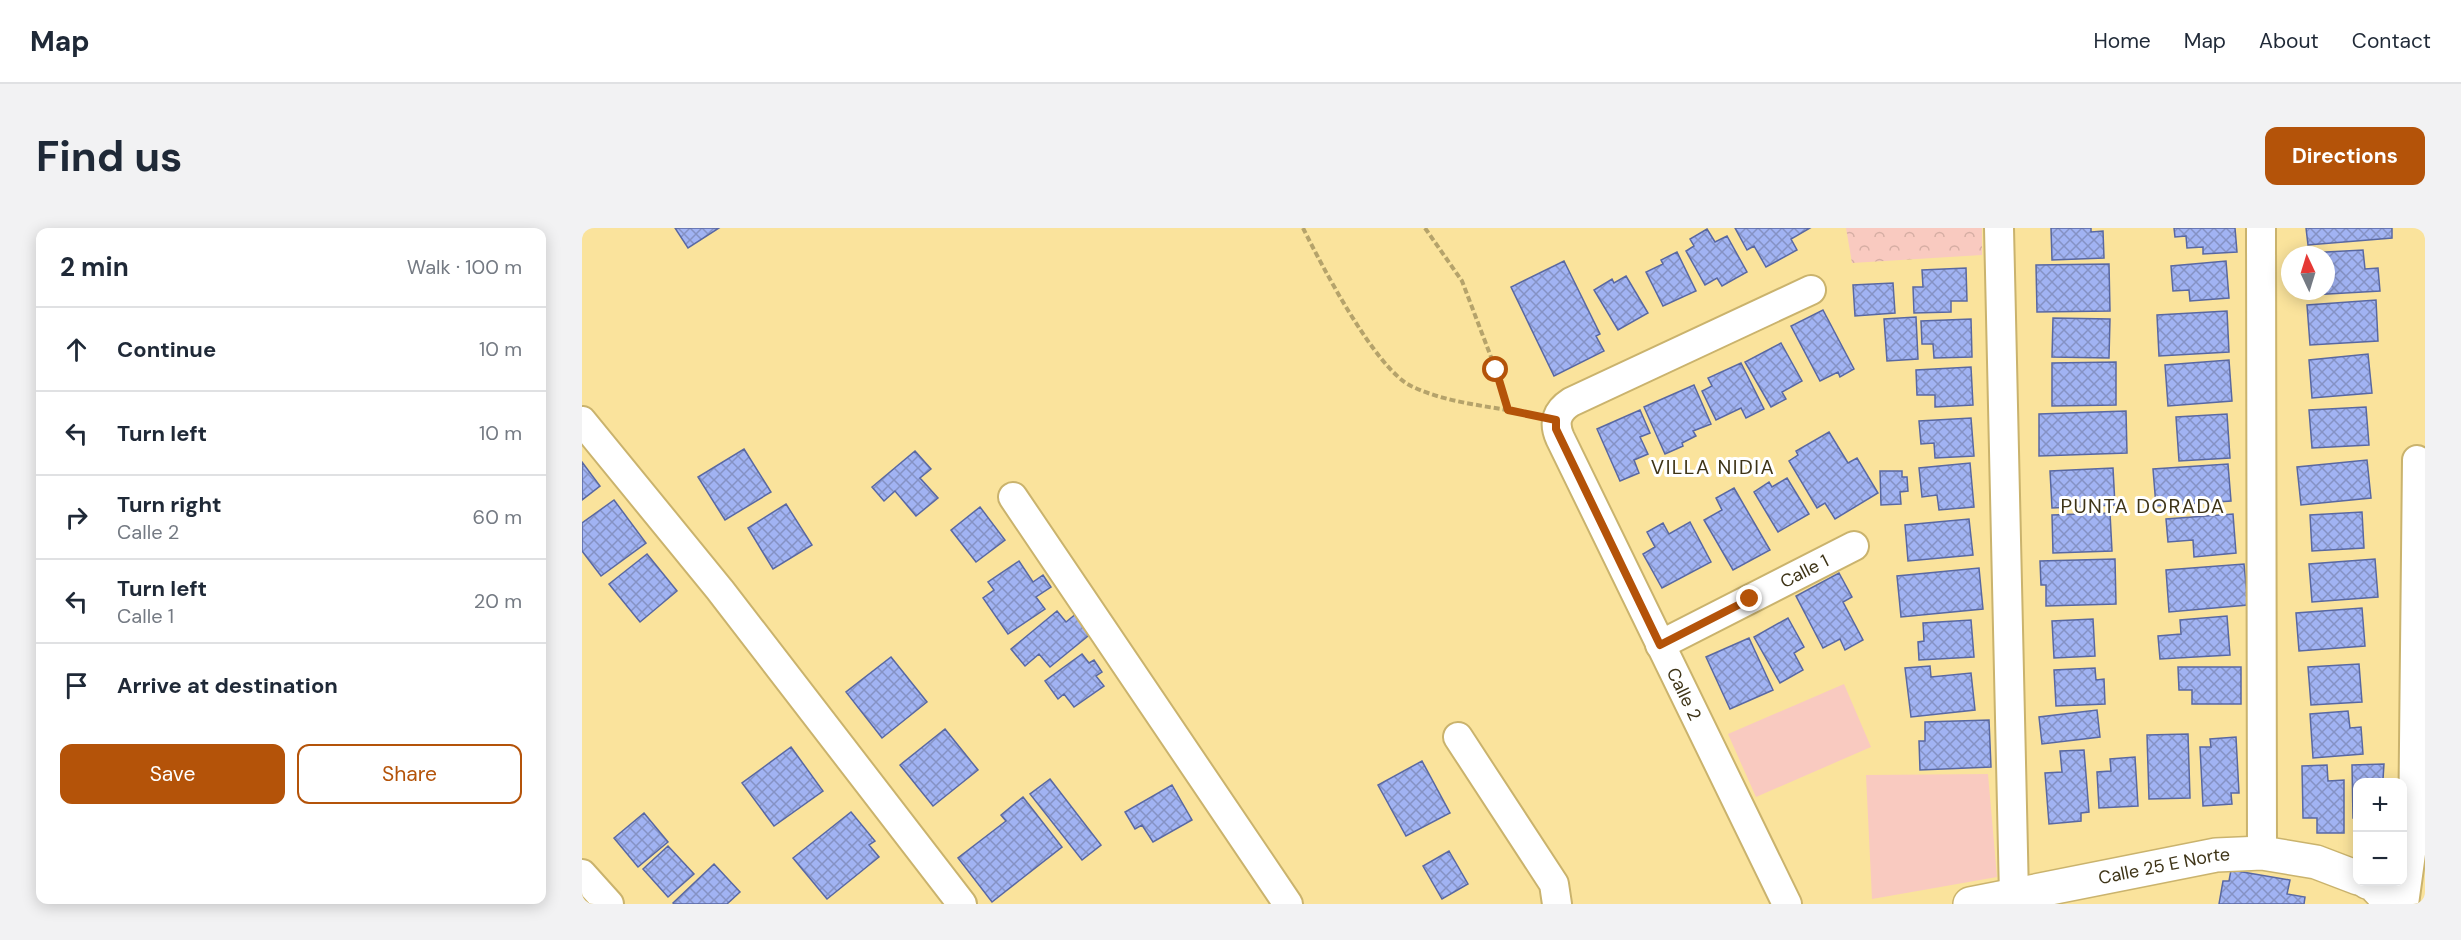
<!DOCTYPE html>
<meta charset="utf-8">
<style>
:root{--surface:#fff;--page:#f2f2f3;--text:#1f2937;--muted:#747a83;--line:#e0e1e3;--accent:#b45309}
body{margin:0;font-family:"DM Sans",sans-serif;background:var(--page);color:var(--text)}
.controls{position:absolute;right:18px;bottom:18px;display:grid;overflow:hidden;border-radius:12px;box-shadow:0 3px 15px #0003}
.controls button{width:54px;height:54px;display:grid;place-items:center;padding:0;border:0;border-bottom:2px solid var(--line);background:var(--surface);color:var(--text);font:30px sans-serif}
.compass{position:absolute;left:1699px;top:18px;width:54px;height:54px;border-radius:50%;background:var(--surface);box-shadow:0 3px 15px #0003;rotate:356deg}
.stop{position:absolute;width:18px;height:18px;margin:-14px;border:4px solid #b45309;border-radius:50%;background:#fff}
.stop.end{background:#b45309;border-color:#fff;box-shadow:0 2px 6px #0008}
.list{margin:0;padding:0;list-style:none}
h2{display:flex;justify-content:space-between;align-items:center;height:78px;margin:0;padding:0 24px;font-size:26px}
h2 small{font-size:20px;font-weight:400;color:var(--muted)}
.list li{display:grid;grid-template-columns:39px 1fr auto;gap:18px;align-items:center;box-sizing:border-box;height:84px;padding:0 24px;border-top:2px solid var(--line)}
.list b{display:block;font-size:22px;white-space:nowrap}
.list p{margin:0;font-size:20px;white-space:nowrap;color:var(--muted)}
.list em{font-size:20px;font-style:normal;color:var(--muted)}
.actions{display:flex;gap:12px;padding:18px 24px}
.actions a{flex:1;padding:14px 0;border:2px solid var(--accent);border-radius:12px;text-align:center;font-size:21px;color:var(--accent)}
.actions .main{background:var(--accent);color:#fff}
.icon{flex:none;width:33px;height:33px;fill:none;stroke:currentColor;stroke-width:2;stroke-linecap:round;stroke-linejoin:round}
.map{position:relative;flex:none;width:1843px;height:676px;overflow:hidden;border-radius:12px}
header{display:flex;align-items:center;gap:36px;box-sizing:border-box;height:84px;padding:0 30px;background:var(--surface);border-bottom:2px solid var(--line)}
header strong{font-size:28px}
nav{display:flex;gap:33px;margin-inline-start:auto;font-size:21px}
.intro{display:flex;align-items:center;justify-content:space-between;box-sizing:border-box;height:144px;padding:0 36px}
h1{margin:0;font-size:42px}
.button{padding:15px 27px;border-radius:12px;background:var(--accent);color:#fff;font-size:21px;font-weight:700}
main{display:flex;gap:36px;padding:0 36px}
aside{flex:1;background:var(--surface);border-radius:12px;box-shadow:0 3px 15px #0003}
.map>svg:first-child{display:block}
.green{fill:#f9cac0}
.park{fill:url(#park-crowns)}
.building{fill:url(#building-cross-hatch);stroke:#5968a2;stroke-width:1.5}
.lines{fill:none;stroke-linecap:round;stroke-linejoin:round}
.minor-casing{stroke:#cab36d;stroke-width:32}
.tertiary-casing{stroke:#cab36d;stroke-width:36}
.path{stroke:#b5a36b;stroke-width:4;stroke-dasharray:6 3;stroke-linecap:butt}
.minor{stroke:#fff;stroke-width:28}
.tertiary{stroke:#fff;stroke-width:33}
.route{stroke:#b45309;stroke-width:8}
.labels{text-anchor:middle;dominant-baseline:central;stroke-width:6;stroke-linejoin:round;paint-order:stroke}
.street-label{font-size:18px;fill:#3e3417;stroke:#fff}
.neighbourhood-label{font-size:20px;letter-spacing:1.5px;fill:#3e3417;stroke:#fff}
</style>
<header>
<strong>Map</strong>
<nav><a>Home</a><a>Map</a><a>About</a><a>Contact</a></nav>
</header>
<div class="intro"><h1>Find us</h1><a class="button">Directions</a></div>
<main>
<aside>
<h2>2 min<small>Walk · 100 m</small></h2>
<ul class="list">
<li><svg class="icon" aria-label="ahead" viewBox="0 0 24 24"><path d="M12 20V5M6 11l6-6 6 6"/></svg><div><b>Continue</b></div><em>10 m</em></li>
<li><svg class="icon" aria-label="left" viewBox="0 0 24 24"><path d="M17 20v-9H6M10 6l-5 5 5 5"/></svg><div><b>Turn left</b></div><em>10 m</em></li>
<li><svg class="icon" aria-label="right" viewBox="0 0 24 24"><path d="M7 20v-9h11M14 6l5 5-5 5"/></svg><div><b>Turn right</b><p>Calle 2</p></div><em>60 m</em></li>
<li><svg class="icon" aria-label="left" viewBox="0 0 24 24"><path d="M17 20v-9H6M10 6l-5 5 5 5"/></svg><div><b>Turn left</b><p>Calle 1</p></div><em>20 m</em></li>
<li><svg class="icon" aria-label="arrive" viewBox="0 0 24 24"><path d="M6 21V4h12l-3 4 3 4H6"/></svg><div><b>Arrive at destination</b></div></li>
</ul>
<div class="actions"><a class="main">Save</a><a>Share</a></div>
</aside>
<div class="map">
<svg width="1843" height="676" viewBox="0 0 1843 676">
<defs>
<pattern id="park-crowns" width="20" height="18" patternUnits="userSpaceOnUse" patternTransform="scale(1.5)"><rect width="20" height="18" fill="#f9cac0"/><path d="M2 6a3 3 0 1 1 6 0M12 15a3 3 0 1 1 6 0" fill="none" stroke="#d6aea4"/></pattern>
<pattern id="building-cross-hatch" width="8" height="8" patternUnits="userSpaceOnUse" patternTransform="scale(1.5)"><rect width="8" height="8" fill="#a1b3f3"/><path d="M0 0l8 8M0 8l8-8" fill="none" stroke="#8592c4"/></pattern>
</defs>
<rect width="100%" height="100%" fill="#fae39c"/>
<path class="green" d="M 1262,456 L 1289,519 L 1174,569 L 1146,506 Z
M 1406,546 L 1415,649 L 1290,671 L 1284,547 Z"/>
<path class="park" d="M 1264,0 L 1400,0 L 1400,27 L 1270,35 Z"/>
<path class="building" d="M 93,0 L 137,0 L 106,20 Z
M 1153,0 L 1228,0 L 1209,11 L 1215,22 L 1184,39 L 1172,18 L 1165,22 Z
M 1469,0 L 1509,0 L 1509,4 L 1521,3 L 1522,30 L 1470,32 Z
M 1592,0 L 1653,0 L 1655,24 L 1621,26 L 1621,19 L 1605,20 L 1604,8 L 1593,9 Z
M 1724,0 L 1810,0 L 1810,10 L 1726,17 Z
M 1125,1 L 1133,14 L 1145,8 L 1165,44 L 1140,58 L 1135,50 L 1123,57 L 1104,23 L 1112,18 L 1108,11 Z
M 1781,22 L 1783,41 L 1796,40 L 1798,63 L 1729,67 L 1729,63 L 1744,63 L 1744,27 L 1726,27 L 1726,25 Z
M 1095,24 L 1114,63 L 1081,78 L 1064,44 L 1081,36 L 1079,32 Z
M 982,33 L 1018,106 L 1014,108 L 1022,123 L 972,148 L 929,59 Z
M 1644,33 L 1647,70 L 1608,73 L 1607,62 L 1591,63 L 1589,38 Z
M 1527,36 L 1528,83 L 1455,84 L 1454,37 Z
M 1384,40 L 1385,73 L 1369,73 L 1369,84 L 1332,85 L 1331,59 L 1341,59 L 1340,42 Z
M 1044,48 L 1066,85 L 1036,102 L 1012,62 L 1030,51 L 1032,55 Z
M 1311,55 L 1313,85 L 1273,88 L 1271,57 Z
M 1794,72 L 1796,113 L 1728,117 L 1725,77 Z
M 1241,82 L 1272,141 L 1258,149 L 1256,144 L 1238,153 L 1209,98 Z
M 1645,83 L 1647,124 L 1577,128 L 1575,87 Z
M 1334,89 L 1336,131 L 1305,133 L 1302,91 Z
M 1471,90 L 1528,91 L 1527,130 L 1470,129 Z
M 1389,91 L 1390,129 L 1352,130 L 1351,116 L 1340,116 L 1339,93 Z
M 1199,115 L 1220,153 L 1200,164 L 1204,171 L 1189,179 L 1163,134 Z
M 1786,126 L 1790,165 L 1730,170 L 1727,132 Z
M 1647,132 L 1650,173 L 1586,178 L 1583,137 Z
M 1534,134 L 1534,177 L 1470,178 L 1470,135 Z
M 1159,135 L 1182,181 L 1164,190 L 1159,180 L 1134,192 L 1120,163 L 1130,158 L 1126,150 Z
M 1389,139 L 1391,177 L 1353,179 L 1353,167 L 1335,167 L 1334,142 Z
M 1112,157 L 1129,196 L 1111,203 L 1114,208 L 1100,215 L 1101,218 L 1083,226 L 1062,179 Z
M 1784,179 L 1787,217 L 1730,220 L 1727,182 Z
M 1058,182 L 1068,205 L 1058,209 L 1066,226 L 1052,232 L 1057,245 L 1038,253 L 1015,201 Z
M 1544,183 L 1545,225 L 1457,228 L 1457,186 Z
M 1645,186 L 1648,230 L 1597,233 L 1594,189 Z
M 1389,190 L 1392,228 L 1353,230 L 1352,215 L 1339,216 L 1337,193 Z
M 1247,204 L 1266,235 L 1275,230 L 1296,265 L 1253,291 L 1243,275 L 1235,280 L 1207,233 L 1216,227 L 1214,223 Z
M 162,221 L 189,264 L 143,292 L 116,249 Z
M 333,223 L 349,241 L 338,250 L 356,270 L 334,288 L 313,263 L 302,273 L 290,259 Z
M 1785,232 L 1789,270 L 1719,277 L 1715,239 Z
M 0,234 L 18,258 L 0,272 Z
M 1388,235 L 1392,279 L 1357,282 L 1355,267 L 1340,269 L 1337,240 Z
M 1646,236 L 1649,273 L 1574,278 L 1571,241 Z
M 1531,240 L 1533,277 L 1470,280 L 1468,243 Z
M 1298,243 L 1320,243 L 1320,249 L 1325,249 L 1326,263 L 1318,264 L 1319,276 L 1299,277 Z
M 1205,250 L 1227,286 L 1196,304 L 1172,264 L 1187,254 L 1190,259 Z
M 1152,260 L 1188,322 L 1151,342 L 1122,292 L 1140,282 L 1134,270 Z
M 32,272 L 64,315 L 19,348 L 0,323 L 0,295 Z
M 204,276 L 230,317 L 191,341 L 166,300 Z
M 398,279 L 423,312 L 394,334 L 369,302 Z
M 1780,284 L 1782,320 L 1730,323 L 1728,287 Z
M 1528,285 L 1530,323 L 1471,325 L 1470,287 Z
M 1651,286 L 1654,325 L 1612,329 L 1611,312 L 1586,314 L 1584,291 Z
M 1387,291 L 1391,327 L 1326,333 L 1323,297 Z
M 1108,294 L 1129,334 L 1080,360 L 1061,326 L 1073,319 L 1065,304 L 1081,295 L 1087,306 Z
M 65,326 L 95,363 L 58,394 L 27,356 Z
M 1533,331 L 1534,376 L 1464,378 L 1464,357 L 1459,357 L 1458,333 Z
M 1793,331 L 1796,369 L 1730,374 L 1727,336 Z
M 437,333 L 451,354 L 461,347 L 469,359 L 454,369 L 463,381 L 426,406 L 401,370 L 412,362 L 406,354 Z
M 1662,336 L 1666,377 L 1587,384 L 1584,342 Z
M 1397,340 L 1401,381 L 1319,389 L 1315,348 Z
M 1257,345 L 1270,369 L 1261,374 L 1281,412 L 1263,422 L 1258,411 L 1241,420 L 1214,368 Z
M 1780,380 L 1783,418 L 1717,423 L 1714,385 Z
M 475,383 L 484,394 L 495,385 L 511,404 L 468,439 L 457,426 L 443,438 L 429,421 Z
M 1645,388 L 1648,427 L 1578,431 L 1576,408 L 1599,406 L 1598,392 Z
M 1206,390 L 1222,419 L 1212,425 L 1221,442 L 1198,455 L 1172,409 Z
M 1511,391 L 1513,428 L 1472,430 L 1470,393 Z
M 1389,392 L 1392,429 L 1337,432 L 1336,414 L 1342,413 L 1341,395 Z
M 1167,410 L 1191,462 L 1148,481 L 1124,429 Z
M 500,426 L 507,435 L 512,432 L 520,444 L 514,448 L 522,458 L 492,479 L 482,466 L 476,471 L 463,453 Z
M 309,429 L 345,474 L 300,510 L 264,464 Z
M 1777,436 L 1780,474 L 1729,477 L 1726,439 Z
M 1348,438 L 1349,449 L 1389,445 L 1393,482 L 1329,489 L 1323,440 Z
M 1596,439 L 1659,439 L 1659,476 L 1610,476 L 1610,462 L 1597,462 Z
M 1513,440 L 1514,452 L 1522,451 L 1523,476 L 1474,478 L 1472,442 Z
M 1515,482 L 1518,509 L 1460,516 L 1457,489 Z
M 1766,483 L 1768,500 L 1779,499 L 1781,526 L 1731,530 L 1728,486 Z
M 1407,492 L 1409,539 L 1338,542 L 1337,513 L 1343,513 L 1343,494 Z
M 363,501 L 396,542 L 351,578 L 318,537 Z
M 1606,506 L 1608,570 L 1567,571 L 1565,507 Z
M 1654,509 L 1657,565 L 1649,565 L 1650,576 L 1621,578 L 1618,519 L 1629,519 L 1628,511 Z
M 209,519 L 241,563 L 192,598 L 160,555 Z
M 1502,522 L 1507,584 L 1499,585 L 1499,593 L 1467,596 L 1463,545 L 1480,544 L 1478,523 Z
M 1553,529 L 1556,578 L 1517,580 L 1515,544 L 1529,543 L 1528,531 Z
M 840,533 L 868,585 L 824,608 L 796,557 Z
M 1802,536 L 1801,551 L 1810,552 L 1810,554 L 1776,554 L 1776,590 L 1771,590 L 1770,537 Z
M 1745,537 L 1746,553 L 1762,552 L 1762,605 L 1735,605 L 1735,590 L 1721,590 L 1720,538 Z
M 468,551 L 519,617 L 500,632 L 448,566 Z
M 590,557 L 610,592 L 571,614 L 560,597 L 553,601 L 543,584 Z
M 441,569 L 480,619 L 410,674 L 376,630 L 424,593 L 419,587 Z
M 269,584 L 293,613 L 287,617 L 297,629 L 245,671 L 211,630 Z
M 62,585 L 86,614 L 56,639 L 32,610 Z
M 86,618 L 112,646 L 86,669 L 61,641 Z
M 867,623 L 886,656 L 860,671 L 841,638 Z
M 132,636 L 158,664 L 145,676 L 92,676 L 91,675 Z
M 1649,642 L 1708,652 L 1705,666 L 1723,669 L 1722,676 L 1637,676 L 1641,653 L 1647,653 Z"/>
<g class="lines">
<g class="minor-casing">
<g id="minor">
<path d="M 1417,0 L 1432,668"/>
<path d="M 1679,0 L 1680,625"/>
<path d="M 0,193 L 138,362 L 380,676"/>
<path d="M 431,269 L 706,676"/>
<path id="s1" d="M 1078,417 L 1272,318"/>
<path d="M 876,509 L 972,656 L 975,676"/>
<path d="M 0,646 L 27,676"/>
<path d="M 1205,676 L 978,210 C 971,194 975,183 989,174 L 1229,62"/>
<path d="M 1822,676 L 1831,611 L 1835,232"/>
</g>
</g>
<g class="tertiary-casing">
<g id="tertiary">
<path d="M 1785,654 L 1791,656 L 1810,676"/>
<path id="s2" d="M 1388,676 L 1634,627 L 1680,625 L 1734,634 L 1776,650"/>
</g>
</g>
<path class="path" d="M 721,0 C 740,38 793,140 829,158 C 866,176 911,178 950,187
M 843,0 L 880,53 L 914,142 L 926,182"/>
<use href="#minor" class="minor"/>
<use href="#tertiary" class="tertiary"/>
</g>
<g class="lines">
<path class="route" d="M 914,142 L 926,182 L 974,192 L 974,201 L 1078,417 L 1168,371"/>
</g>
<g class="labels">
<g class="street-label">
<text stroke="none"><textPath href="#s1" startOffset="162">Calle 1</textPath></text>
<text transform="translate(1102 466) rotate(64)">Calle 2</text>
<text stroke="none"><textPath href="#s2" startOffset="198">Calle 25 E Norte</textPath></text>
</g>
<g class="neighbourhood-label">
<text x="1131" y="239">VILLA NIDIA</text>
<text x="1561" y="278">PUNTA DORADA</text>
</g>
</g>
</svg>
<div class="controls">
<button>+</button>
<button>−</button>
</div>
<svg class="compass" viewBox="-18 -18 36 36"><path d="M0-13l5 13h-10z" fill="#e53935"/><path d="M0 13l5-13h-10z" fill="#747a83"/></svg>
<div class="stop" style="left:914px;top:142px"></div>
<div class="stop end" style="left:1168px;top:371px"></div>
</div>
</main>
